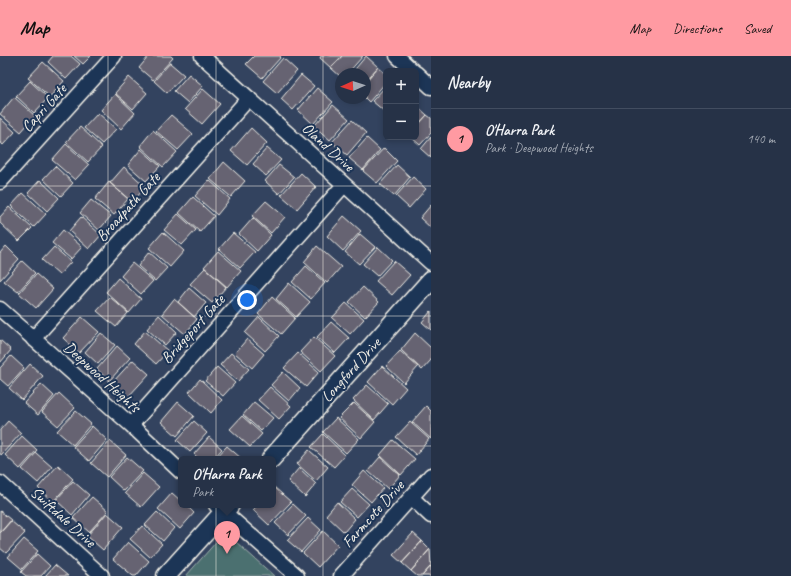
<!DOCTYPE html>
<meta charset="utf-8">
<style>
:root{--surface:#263247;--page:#323e52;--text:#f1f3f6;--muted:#a4aab4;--line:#424d60;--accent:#ff9aa2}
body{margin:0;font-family:Caveat,sans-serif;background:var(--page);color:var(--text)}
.controls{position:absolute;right:12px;top:12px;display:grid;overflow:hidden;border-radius:6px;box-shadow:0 2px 6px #0003}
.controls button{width:36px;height:36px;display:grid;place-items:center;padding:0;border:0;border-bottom:1px solid var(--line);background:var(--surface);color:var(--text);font:20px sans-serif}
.compass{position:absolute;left:335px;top:12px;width:36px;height:36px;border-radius:50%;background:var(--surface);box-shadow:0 2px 6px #0003;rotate:267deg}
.you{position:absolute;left:247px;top:244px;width:14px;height:14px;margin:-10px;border:3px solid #fff;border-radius:50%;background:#1a73e8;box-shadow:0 0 0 6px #1a73e833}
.badge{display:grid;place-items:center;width:26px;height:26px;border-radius:50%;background:var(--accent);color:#111;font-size:13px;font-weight:700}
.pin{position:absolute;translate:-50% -33px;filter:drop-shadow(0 1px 2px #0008)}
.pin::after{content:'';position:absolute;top:21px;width:14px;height:12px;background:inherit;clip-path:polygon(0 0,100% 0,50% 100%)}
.popup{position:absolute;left:178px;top:400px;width:98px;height:52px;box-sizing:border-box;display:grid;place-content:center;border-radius:6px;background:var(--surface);filter:drop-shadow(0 1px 3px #0005);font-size:13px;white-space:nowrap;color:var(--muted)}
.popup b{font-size:15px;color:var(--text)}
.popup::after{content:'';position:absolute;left:50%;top:100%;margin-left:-8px;border:8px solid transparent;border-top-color:var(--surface)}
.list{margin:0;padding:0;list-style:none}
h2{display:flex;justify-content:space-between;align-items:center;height:52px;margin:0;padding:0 16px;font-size:17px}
h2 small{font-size:13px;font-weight:400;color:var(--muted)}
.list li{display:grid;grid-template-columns:26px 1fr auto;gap:12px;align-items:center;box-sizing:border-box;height:60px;padding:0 16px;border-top:1px solid var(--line)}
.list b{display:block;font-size:15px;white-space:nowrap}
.list p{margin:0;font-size:13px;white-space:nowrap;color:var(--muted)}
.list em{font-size:13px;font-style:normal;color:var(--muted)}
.map{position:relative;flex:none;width:431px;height:520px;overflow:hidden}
header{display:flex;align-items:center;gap:24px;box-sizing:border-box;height:56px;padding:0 20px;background:var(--accent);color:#111}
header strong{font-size:19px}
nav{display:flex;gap:22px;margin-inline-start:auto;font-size:14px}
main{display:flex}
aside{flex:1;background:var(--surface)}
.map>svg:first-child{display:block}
.green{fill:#4c6f70;stroke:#a0b0ac}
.building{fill:#666372;stroke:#f4f1e8}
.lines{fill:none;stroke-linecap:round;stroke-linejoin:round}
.minor-casing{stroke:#f4f1e8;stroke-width:17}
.tertiary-casing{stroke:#f4f1e8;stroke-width:21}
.minor{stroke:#1d3557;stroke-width:14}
.tertiary{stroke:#1d3557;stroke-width:18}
.grid{fill:none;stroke:#f4f1e8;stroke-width:1;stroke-opacity:0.55}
.labels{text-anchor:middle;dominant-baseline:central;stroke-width:4;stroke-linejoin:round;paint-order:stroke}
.street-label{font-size:16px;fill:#f4f1e8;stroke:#1d3557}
</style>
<header>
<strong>Map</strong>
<nav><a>Map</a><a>Directions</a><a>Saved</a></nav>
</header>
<main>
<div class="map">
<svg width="431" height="520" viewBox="0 0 431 520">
<rect width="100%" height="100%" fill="#33435f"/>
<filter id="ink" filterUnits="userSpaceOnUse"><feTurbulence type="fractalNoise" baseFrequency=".025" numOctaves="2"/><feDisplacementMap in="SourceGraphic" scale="8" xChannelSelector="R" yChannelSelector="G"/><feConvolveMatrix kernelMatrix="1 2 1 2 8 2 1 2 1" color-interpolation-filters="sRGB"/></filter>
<g filter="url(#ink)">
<path class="green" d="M 225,476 L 274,520 L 186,520 Z"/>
<path class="building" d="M 53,0 L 71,0 L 80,8 L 66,23 L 48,6 Z
M 74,0 L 91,0 L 83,8 Z
M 149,0 L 171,0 L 173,2 L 153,24 L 139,12 Z
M 254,0 L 280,0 L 281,1 L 262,22 L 246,8 Z
M 321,0 L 342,0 L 331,12 L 320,2 Z
M 342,0 L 363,0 L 347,18 L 341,18 L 341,21 L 331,12 Z
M 366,0 L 378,11 L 365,26 L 365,18 L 351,18 Z
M 283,2 L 297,15 L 277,37 L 263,25 Z
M 43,6 L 64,25 L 50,41 L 28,22 Z
M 170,7 L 184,19 L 167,37 L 154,25 Z
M 378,11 L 386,18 L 386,26 L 369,46 L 365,42 L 365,26 Z
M 189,18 L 203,30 L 188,47 L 174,35 Z
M 301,19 L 314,30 L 293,54 L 281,43 Z
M 129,21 L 147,37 L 133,53 L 115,37 Z
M 30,25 L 48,42 L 34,57 L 16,40 Z
M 386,30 L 386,53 L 384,55 L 372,45 Z
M 317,32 L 333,46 L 313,68 L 298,54 Z
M 203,33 L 220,48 L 202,68 L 185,53 Z
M 115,38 L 135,57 L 121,73 L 101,54 Z
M 14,41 L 35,60 L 21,76 L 0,58 Z
M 333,49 L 349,63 L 330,84 L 314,70 Z
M 416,49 L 427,59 L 416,71 Z
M 98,57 L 116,73 L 102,88 L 84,72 Z
M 171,59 L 193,78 L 178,94 L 156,75 Z
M 427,59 L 431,62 L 431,77 L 420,89 L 411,81 L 416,81 L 416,71 Z
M 0,62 L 15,76 L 3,89 L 0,86 Z
M 352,64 L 366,77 L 347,99 L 332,86 Z
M 80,71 L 102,91 L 88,106 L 66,86 Z
M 251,72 L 267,87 L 247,109 L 231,95 Z
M 153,74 L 177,96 L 163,111 L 140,90 Z
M 431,81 L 431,102 L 421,93 Z
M 367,82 L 380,94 L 363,114 L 349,102 Z
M 66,88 L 89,109 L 75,124 L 52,104 Z
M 267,92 L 281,104 L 266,120 L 253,108 Z
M 384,92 L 397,105 L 377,127 L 363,115 Z
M 141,93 L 160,110 L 146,125 L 128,109 Z
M 224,106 L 245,125 L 231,141 L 210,123 Z
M 279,109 L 294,121 L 279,138 L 265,125 Z
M 397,109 L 410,121 L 394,140 L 380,128 Z
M 55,110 L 73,127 L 61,140 L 43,123 Z
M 124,111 L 146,131 L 132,146 L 110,127 Z
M 301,117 L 316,131 L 297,153 L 281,139 Z
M 413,121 L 426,133 L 409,152 L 396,140 Z
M 40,124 L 59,142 L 47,155 L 28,137 Z
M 209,124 L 230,143 L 217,159 L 195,140 Z
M 109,126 L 128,143 L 114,159 L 95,143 Z
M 23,137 L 46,158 L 34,171 L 11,150 Z
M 193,141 L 214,160 L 200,176 L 179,157 Z
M 91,144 L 111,160 L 99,174 L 80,157 Z
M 266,145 L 285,161 L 271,177 L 252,160 Z
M 431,149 L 431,172 L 420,162 Z
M 9,151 L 32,172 L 19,185 L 0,167 L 0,161 Z
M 178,158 L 196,174 L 182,189 L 164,174 Z
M 344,160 L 361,175 L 343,195 L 327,180 Z
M 81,161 L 101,179 L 89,193 L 69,175 Z
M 253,162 L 271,179 L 257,195 L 239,178 Z
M 63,174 L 82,191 L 71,203 L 52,187 Z
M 163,176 L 184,195 L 170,211 L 149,192 Z
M 233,177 L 255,196 L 240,212 L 219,193 Z
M 360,178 L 375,191 L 359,208 L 345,196 Z
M 6,190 L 19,203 L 0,224 L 0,197 Z
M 317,190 L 341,211 L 327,227 L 304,206 Z
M 54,191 L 71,206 L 59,219 L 42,204 Z
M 378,191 L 392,204 L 377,220 L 363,208 Z
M 218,195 L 241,215 L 227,231 L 204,211 Z
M 149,196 L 167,212 L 155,225 L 138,210 Z
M 22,205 L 35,217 L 18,236 L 4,225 Z
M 394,205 L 410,219 L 392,239 L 376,225 Z
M 132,207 L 153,225 L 141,238 L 121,220 Z
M 306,210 L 325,227 L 311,243 L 292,226 Z
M 205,212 L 226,231 L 212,247 L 190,228 Z
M 36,218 L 53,233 L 36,252 L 19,237 Z
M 118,222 L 141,243 L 129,257 L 106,236 Z
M 289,227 L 310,246 L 296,261 L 276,243 Z
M 363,231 L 379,246 L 365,261 L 349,246 Z
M 189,232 L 206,247 L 194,261 L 178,246 Z
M 110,241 L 128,257 L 116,271 L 97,255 Z
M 272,241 L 295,262 L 281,278 L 258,258 Z
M 174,243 L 197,263 L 185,278 L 162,258 Z
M 346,247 L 364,263 L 350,278 L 332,262 Z
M 431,255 L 431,274 L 422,266 Z
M 159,259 L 177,276 L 165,289 L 147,273 Z
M 82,261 L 99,276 L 79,297 L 63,282 Z
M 259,261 L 279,280 L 265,295 L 245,277 Z
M 331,266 L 349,282 L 335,297 L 317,281 Z
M 145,275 L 168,295 L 156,308 L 134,288 Z
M 101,277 L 115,289 L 98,308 L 85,296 Z
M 415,277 L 431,292 L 431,304 L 422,314 L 401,294 Z
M 314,281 L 335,300 L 321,315 L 300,296 Z
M 247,283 L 264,298 L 252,312 L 235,297 Z
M 0,284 L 11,294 L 0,307 Z
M 117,290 L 130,302 L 109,325 L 97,313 Z
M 400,295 L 418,311 L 404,327 L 386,310 Z
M 231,297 L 249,313 L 238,325 L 220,309 Z
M 298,297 L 319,316 L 306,331 L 284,312 Z
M 11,300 L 24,312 L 8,330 L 0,323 L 0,312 Z
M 133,304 L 149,318 L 128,341 L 112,327 Z
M 30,308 L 43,320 L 22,344 L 9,332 Z
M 382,310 L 406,332 L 392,348 L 368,326 Z
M 217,311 L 235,327 L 223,340 L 205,325 Z
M 283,316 L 300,332 L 289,345 L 271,329 Z
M 200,323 L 222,344 L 211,357 L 189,336 Z
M 41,328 L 54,340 L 38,359 L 24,347 Z
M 367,329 L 388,348 L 374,364 L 353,344 Z
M 270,331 L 291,350 L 279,363 L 258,344 Z
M 59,337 L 75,352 L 58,370 L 42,356 Z
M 178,346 L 194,360 L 177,380 L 161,366 Z
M 254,346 L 273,362 L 261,375 L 243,359 Z
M 354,347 L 375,366 L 361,382 L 339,362 Z
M 426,350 L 431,355 L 431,383 L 412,366 Z
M 76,355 L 91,368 L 73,389 L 57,375 Z
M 242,360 L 262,378 L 250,391 L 230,373 Z
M 336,362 L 359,383 L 346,397 L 323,376 Z
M 8,365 L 21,377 L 1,399 L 0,397 L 0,374 Z
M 194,365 L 207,377 L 190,396 L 177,384 Z
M 410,366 L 429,383 L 416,399 L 396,381 Z
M 92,370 L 107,384 L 89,405 L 73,391 Z
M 323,378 L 345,399 L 334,411 L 311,391 Z
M 22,380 L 37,394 L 20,413 L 5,399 Z
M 209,381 L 222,393 L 213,403 L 199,403 L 194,398 Z
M 393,384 L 415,403 L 401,419 L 380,399 Z
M 110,385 L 126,399 L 107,421 L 91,407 Z
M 227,390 L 242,403 L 215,403 Z
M 309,394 L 328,411 L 316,425 L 297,408 Z
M 36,397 L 52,411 L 38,427 L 22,413 Z
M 127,401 L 143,415 L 124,435 L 109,421 Z
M 380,401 L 400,419 L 388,433 L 368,415 Z
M 58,409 L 73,423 L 53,446 L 38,432 Z
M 299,412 L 316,428 L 305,441 L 288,425 Z
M 364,415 L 383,432 L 371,446 L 352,429 Z
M 143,417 L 159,431 L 141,451 L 125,437 Z
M 73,425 L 89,439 L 72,459 L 56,444 Z
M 274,431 L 291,446 L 269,469 L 253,454 L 258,449 L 273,449 L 273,432 Z
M 352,433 L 369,448 L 357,461 L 340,446 Z
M 172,437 L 181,445 L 181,449 L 186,449 L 194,457 L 180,473 L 158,453 Z
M 92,441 L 108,455 L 89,476 L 73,462 Z
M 337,446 L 355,463 L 344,476 L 326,459 Z
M 293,448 L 306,460 L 288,479 L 275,467 Z
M 0,455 L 11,464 L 0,477 Z
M 157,456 L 174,472 L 163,485 L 145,469 Z
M 107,457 L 123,471 L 103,494 L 87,480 Z
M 308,462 L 321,474 L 301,496 L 287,484 Z
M 11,465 L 25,477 L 6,497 L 0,492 L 0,477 Z
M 142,470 L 162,488 L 150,501 L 130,483 Z
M 323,475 L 338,489 L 318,511 L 303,497 Z
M 413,477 L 422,485 L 402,507 L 393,499 Z
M 24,483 L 38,495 L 22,513 L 8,501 Z
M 422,485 L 430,493 L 411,515 L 402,507 Z
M 128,486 L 149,505 L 136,520 L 133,520 L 113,503 Z
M 430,493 L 431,510 L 422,520 L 417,520 L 411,515 Z
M 37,498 L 50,510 L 41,520 L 26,520 L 21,516 Z
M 55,509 L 68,520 L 45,520 Z
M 431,510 L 431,520 L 422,520 Z"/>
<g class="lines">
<g class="minor-casing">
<path id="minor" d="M 202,0 L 431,207
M 397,0 L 413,15
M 416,17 L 431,31
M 0,126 L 114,0
M 0,253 L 131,369 L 181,416
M 33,283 L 249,42
M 131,369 L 344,129
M 0,427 L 102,520
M 411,441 L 431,460
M 216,449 L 297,520
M 341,520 L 431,419"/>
</g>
<g class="tertiary-casing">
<path id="tertiary" d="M 271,403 L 431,224
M 166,520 L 230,449"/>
</g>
<use href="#minor" class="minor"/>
<use href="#tertiary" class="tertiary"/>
</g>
</g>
<path class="grid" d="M 108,0 L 108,520M 216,0 L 216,520M 323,0 L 323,520M 0,130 L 431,130M 0,260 L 431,260M 0,390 L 431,390"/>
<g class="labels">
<g class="street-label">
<text transform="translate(44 52) rotate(-48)">Capri Gate</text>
<text transform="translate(328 91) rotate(42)">Oland Drive</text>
<text transform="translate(128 151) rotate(-48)">Broadpath Gate</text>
<text transform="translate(193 273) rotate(-48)">Bridgeport Gate</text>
<text transform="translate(351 314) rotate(-48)">Longford Drive</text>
<text transform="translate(102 321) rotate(42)">Deepwood Heights</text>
<text transform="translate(373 458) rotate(-48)">Farmcote Drive</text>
<text transform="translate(63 461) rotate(42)">Swiftdale Drive</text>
</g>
</g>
</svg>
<div class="controls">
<button>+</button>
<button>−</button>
</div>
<svg class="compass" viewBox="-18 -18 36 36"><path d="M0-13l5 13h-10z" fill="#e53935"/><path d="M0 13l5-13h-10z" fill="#a4aab4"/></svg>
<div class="you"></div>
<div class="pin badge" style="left:227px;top:498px">1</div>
<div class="popup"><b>O'Harra Park</b>Park</div>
</div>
<aside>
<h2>Nearby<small></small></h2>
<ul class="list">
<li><span class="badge">1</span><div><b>O'Harra Park</b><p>Park · Deepwood Heights</p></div><em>140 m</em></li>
</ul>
</aside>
</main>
